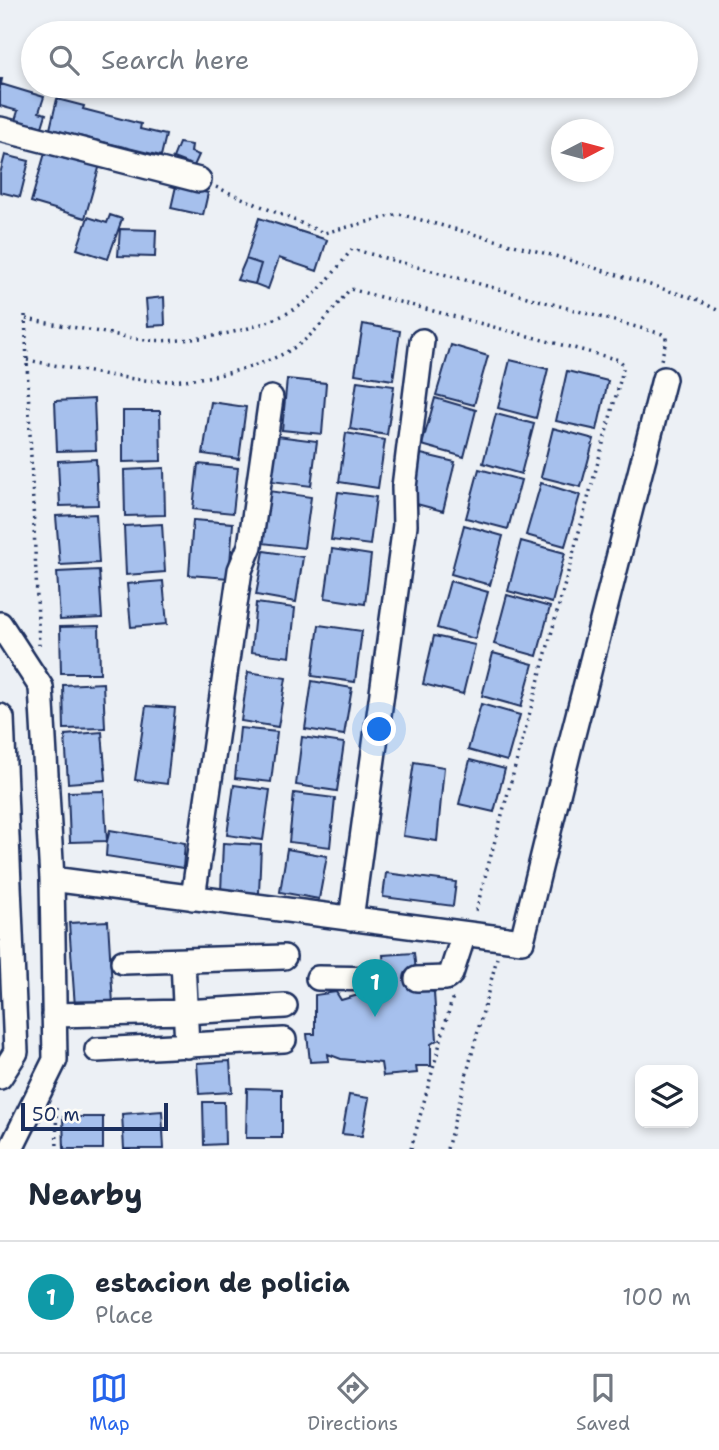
<!DOCTYPE html>
<style>
:root{--surface:#fff;--page:#f6f6f7;--text:#1f2937;--muted:#747a83;--line:#e0e1e3;--accent:#2563eb}
body{margin:0;font-family:"Shantell Sans",sans-serif;background:var(--page);color:var(--text)}
.controls{position:absolute;right:21px;bottom:21px;display:grid;overflow:hidden;border-radius:14px;box-shadow:0 4px 10px #0003}
.controls button{width:63px;height:63px;display:grid;place-items:center;padding:0;border:0;border-bottom:2px solid var(--line);background:var(--surface);color:var(--text);font:35px sans-serif}
.compass{position:absolute;left:551px;top:119px;width:63px;height:63px;border-radius:50%;background:var(--surface);box-shadow:0 4px 10px #0003;rotate:84deg}
.scale{position:absolute;left:21px;bottom:18px;width:147px;box-sizing:border-box;padding-left:7px;border:4px solid #1b2f5e;border-top:0;font-size:19px;line-height:24px;white-space:nowrap;color:#1b2f5e;-webkit-text-stroke:5px #fdfcf7;paint-order:stroke}
.you{position:absolute;left:380px;top:730px;width:24px;height:24px;margin:-18px;border:5px solid #fff;border-radius:50%;background:#1a73e8;box-shadow:0 0 0 10px #1a73e833}
.badge{display:grid;place-items:center;width:46px;height:46px;border-radius:50%;background:var(--accent);color:#fff;font-size:23px;font-weight:700}
.pin{position:absolute;translate:-50% -58px;filter:drop-shadow(0 2px 4px #0008)}
.pin::after{content:'';position:absolute;top:37px;width:24px;height:21px;background:inherit;clip-path:polygon(0 0,100% 0,50% 100%)}
.list{margin:0;padding:0;list-style:none}
h2{display:flex;justify-content:space-between;align-items:center;height:91px;margin:0;padding:0 28px;font-size:30px}
h2 small{font-size:23px;font-weight:400;color:var(--muted)}
.list li{display:grid;grid-template-columns:46px 1fr auto;gap:21px;align-items:center;box-sizing:border-box;height:112px;padding:0 28px;border-top:2px solid var(--line)}
.list b{display:block;font-size:26px;white-space:nowrap}
.list p{margin:0;font-size:23px;white-space:nowrap;color:var(--muted)}
.list em{font-size:23px;font-style:normal;color:var(--muted)}
.icon{flex:none;width:38px;height:38px;fill:none;stroke:currentColor;stroke-width:2;stroke-linecap:round;stroke-linejoin:round}
.map{position:relative;flex:none;width:719px;height:1149px;overflow:hidden}
.search{position:absolute;background:var(--surface);box-shadow:0 4px 10px #0003;left:21px;right:21px;top:21px;height:77px;display:flex;align-items:center;gap:18px;box-sizing:border-box;padding:0 24px;border-radius:38px;color:var(--muted);font-size:26px}
.sheet{height:203px;background:var(--surface)}
nav{display:flex;justify-content:space-around;align-items:center;box-sizing:border-box;height:98px;border-top:2px solid var(--line);background:var(--surface);font-size:19px;color:var(--muted)}
nav a{display:grid;justify-items:center;gap:4px}
nav .on{color:var(--accent)}
.map>svg:first-child{display:block}
.building{fill:#a6c0ed;stroke:#1b2f5e;stroke-width:2}
.lines{fill:none;stroke-linecap:round;stroke-linejoin:round}
.minor-casing{stroke:#1b2f5e;stroke-width:28}
.path{stroke:#1b2f5e;stroke-width:3.5;stroke-dasharray:2 5;stroke-linecap:butt}
.minor{stroke:#fdfcf7;stroke-width:23}
</style>
<div class="map">
<svg width="719" height="1149" viewBox="0 0 719 1149">
<rect width="100%" height="100%" fill="#ecf0f5"/>
<filter id="ink" filterUnits="userSpaceOnUse"><feTurbulence type="fractalNoise" baseFrequency=".0143" numOctaves="2"/><feDisplacementMap in="SourceGraphic" scale="14" xChannelSelector="R" yChannelSelector="G"/><feConvolveMatrix kernelMatrix="1 2 1 2 8 2 1 2 1" color-interpolation-filters="sRGB"/></filter>
<g filter="url(#ink)">
<path class="building" d="M 0,79 L 2,79 L 1,84 L 44,97 L 39,112 L 46,114 L 42,127 L 34,124 L 31,129 L 14,124 L 18,111 L 0,106 Z
M 57,99 L 84,106 L 83,109 L 141,124 L 140,129 L 166,135 L 161,156 L 50,129 Z
M 179,143 L 192,145 L 191,152 L 199,155 L 194,166 L 173,158 Z
M 45,153 L 70,160 L 72,153 L 101,161 L 85,218 L 31,202 Z
M 5,155 L 29,161 L 20,197 L 0,192 L 0,174 Z
M 176,186 L 208,193 L 203,215 L 171,208 Z
M 110,215 L 122,219 L 108,259 L 77,249 L 88,217 L 107,223 Z
M 259,218 L 327,240 L 317,271 L 279,258 L 268,289 L 255,284 L 261,264 L 246,259 Z
M 120,229 L 156,230 L 155,257 L 118,256 Z
M 246,259 L 261,264 L 255,284 L 237,280 Z
M 164,297 L 165,325 L 148,326 L 146,299 Z
M 363,324 L 400,331 L 393,380 L 355,374 Z
M 451,345 L 488,356 L 474,405 L 436,395 Z
M 510,360 L 548,369 L 536,418 L 498,408 Z
M 567,371 L 608,381 L 597,430 L 556,421 Z
M 287,379 L 326,383 L 322,434 L 282,430 Z
M 357,381 L 394,386 L 387,435 L 350,429 Z
M 435,398 L 476,410 L 464,457 L 422,445 Z
M 94,399 L 96,450 L 57,451 L 55,401 Z
M 211,402 L 246,407 L 239,459 L 203,454 Z
M 123,411 L 160,411 L 161,461 L 123,462 Z
M 496,414 L 534,424 L 521,474 L 483,463 Z
M 553,428 L 594,439 L 581,487 L 541,477 Z
M 346,433 L 385,440 L 378,488 L 339,482 Z
M 277,436 L 317,441 L 311,486 L 271,481 Z
M 421,454 L 455,462 L 443,511 L 409,502 Z
M 96,459 L 98,505 L 60,506 L 58,461 Z
M 198,464 L 238,468 L 233,513 L 193,509 Z
M 164,468 L 165,515 L 125,516 L 124,470 Z
M 479,469 L 521,480 L 508,529 L 466,518 Z
M 541,483 L 580,495 L 565,546 L 526,535 Z
M 269,491 L 311,497 L 304,548 L 262,543 Z
M 338,492 L 376,497 L 370,545 L 331,540 Z
M 96,514 L 99,563 L 60,565 L 56,516 Z
M 193,520 L 233,523 L 229,578 L 189,575 Z
M 162,524 L 165,572 L 126,575 L 124,526 Z
M 464,525 L 503,536 L 490,585 L 451,574 Z
M 521,541 L 565,553 L 552,603 L 508,591 Z
M 332,549 L 371,555 L 365,604 L 325,598 Z
M 264,551 L 303,557 L 296,602 L 256,595 Z
M 99,570 L 102,618 L 60,620 L 57,572 Z
M 163,581 L 167,624 L 131,627 L 127,584 Z
M 450,581 L 488,592 L 475,639 L 437,628 Z
M 507,595 L 550,607 L 537,656 L 494,644 Z
M 256,603 L 295,608 L 290,657 L 251,652 Z
M 319,625 L 362,631 L 355,682 L 312,676 Z
M 99,626 L 100,673 L 61,673 L 60,627 Z
M 434,636 L 475,645 L 463,694 L 423,684 Z
M 493,653 L 533,664 L 521,707 L 482,696 Z
M 248,672 L 286,678 L 278,727 L 241,721 Z
M 312,681 L 352,688 L 344,735 L 305,729 Z
M 103,683 L 105,728 L 64,729 L 63,685 Z
M 481,704 L 520,715 L 507,761 L 468,750 Z
M 146,706 L 175,708 L 167,784 L 135,780 Z
M 240,728 L 277,732 L 271,782 L 235,778 Z
M 102,732 L 106,780 L 68,783 L 65,735 Z
M 302,737 L 344,743 L 337,791 L 296,785 Z
M 470,760 L 505,769 L 494,812 L 459,804 Z
M 414,762 L 444,767 L 437,841 L 403,836 Z
M 234,785 L 270,790 L 263,840 L 227,835 Z
M 104,791 L 107,841 L 70,842 L 68,792 Z
M 294,793 L 335,798 L 330,847 L 289,842 Z
M 110,830 L 185,843 L 183,868 L 106,856 L 107,841 Z
M 223,843 L 261,845 L 259,893 L 221,892 Z
M 287,849 L 327,856 L 319,899 L 280,892 Z
M 386,873 L 456,882 L 453,906 L 383,897 Z
M 108,921 L 113,1004 L 75,1007 L 69,923 Z
M 414,953 L 418,989 L 434,992 L 437,1040 L 431,1044 L 431,1066 L 416,1066 L 417,1073 L 383,1076 L 381,1063 L 341,1059 L 328,1054 L 329,1061 L 310,1062 L 307,1034 L 315,1034 L 315,995 L 336,992 L 341,1000 L 386,987 L 383,955 Z
M 230,1061 L 232,1092 L 199,1094 L 197,1063 Z
M 247,1088 L 282,1089 L 282,1138 L 246,1138 Z
M 349,1095 L 369,1098 L 362,1136 L 342,1134 Z
M 203,1102 L 224,1102 L 225,1144 L 204,1145 Z
M 162,1111 L 164,1149 L 124,1149 L 122,1114 Z
M 63,1117 L 103,1117 L 103,1149 L 64,1149 Z"/>
<g class="lines">
<g class="minor-casing">
<path id="minor" d="M 0,129 L 199,180
M 0,624 L 41,687 L 52,879 L 55,1060 L 11,1149
M 0,716 L 2,718 L 16,1052 L 0,1077
M 52,879 L 522,941 L 569,750 L 664,379
M 193,898 L 240,570 L 250,546 L 271,398
M 351,919 L 405,525 L 404,487 L 422,341
M 183,961 L 187,1046
M 123,962 L 284,957
M 318,978 L 385,979
M 417,979 L 446,978 L 451,974 L 464,934
M 54,1015 L 185,1012 L 285,1006
M 97,1050 L 284,1040"/>
</g>
<path class="path" d="M 216,187 L 324,233 L 399,214 L 562,258 L 696,299 L 719,311
M 25,315 L 39,645
M 26,319 C 52,324 79,328 105,333 C 119,335 133,339 147,340 C 193,344 276,329 310,298 C 326,284 339,266 352,249 L 662,334 L 666,337 L 666,341 L 661,360
M 27,360 C 66,367 105,376 144,380 C 189,385 273,369 307,338 C 323,324 336,306 350,289 L 619,360 L 623,364 L 623,370 L 475,914
M 56,1108 L 57,1149
M 411,1149 L 453,996
M 447,1149 L 497,958"/>
<use href="#minor" class="minor"/>
</g>
</g>
</svg>
<div class="controls">
<button><svg class="icon" aria-label="layers" viewBox="0 0 24 24"><path d="M12 4l9 5-9 5-9-5zM3 14l9 5 9-5"/></svg></button>
</div>
<svg class="compass" viewBox="-18 -18 36 36"><path d="M0-13l5 13h-10z" fill="#e53935"/><path d="M0 13l5-13h-10z" fill="#747a83"/></svg>
<div class="scale">50 m</div>
<div class="you"></div>
<div class="pin badge" style="left:375px;top:1017px;background:#0f9aa8">1</div>
<div class="search"><svg class="icon" aria-label="search" viewBox="0 0 24 24"><circle cx="10" cy="10" r="6"/><path d="M15 15l6 6"/></svg>Search here</div>
</div>
<section class="sheet">
<h2>Nearby<small></small></h2>
<ul class="list">
<li><span class="badge" style="background:#0f9aa8">1</span><div><b>estacion de policia</b><p>Place</p></div><em>100 m</em></li>
</ul>
</section>
<nav>
<a class="on"><svg class="icon" aria-label="map" viewBox="0 0 24 24"><path d="M3 6l6-2 6 2 6-2v14l-6 2-6-2-6 2zM9 4v14M15 6v14"/></svg>Map</a>
<a><svg class="icon" aria-label="directions" viewBox="0 0 24 24"><path d="M12 3l9 9-9 9-9-9zM9 14v-3h6M13 9l2 2-2 2"/></svg>Directions</a>
<a><svg class="icon" aria-label="saved" viewBox="0 0 24 24"><path d="M7 4h10v16l-5-4-5 4z"/></svg>Saved</a>
</nav>
